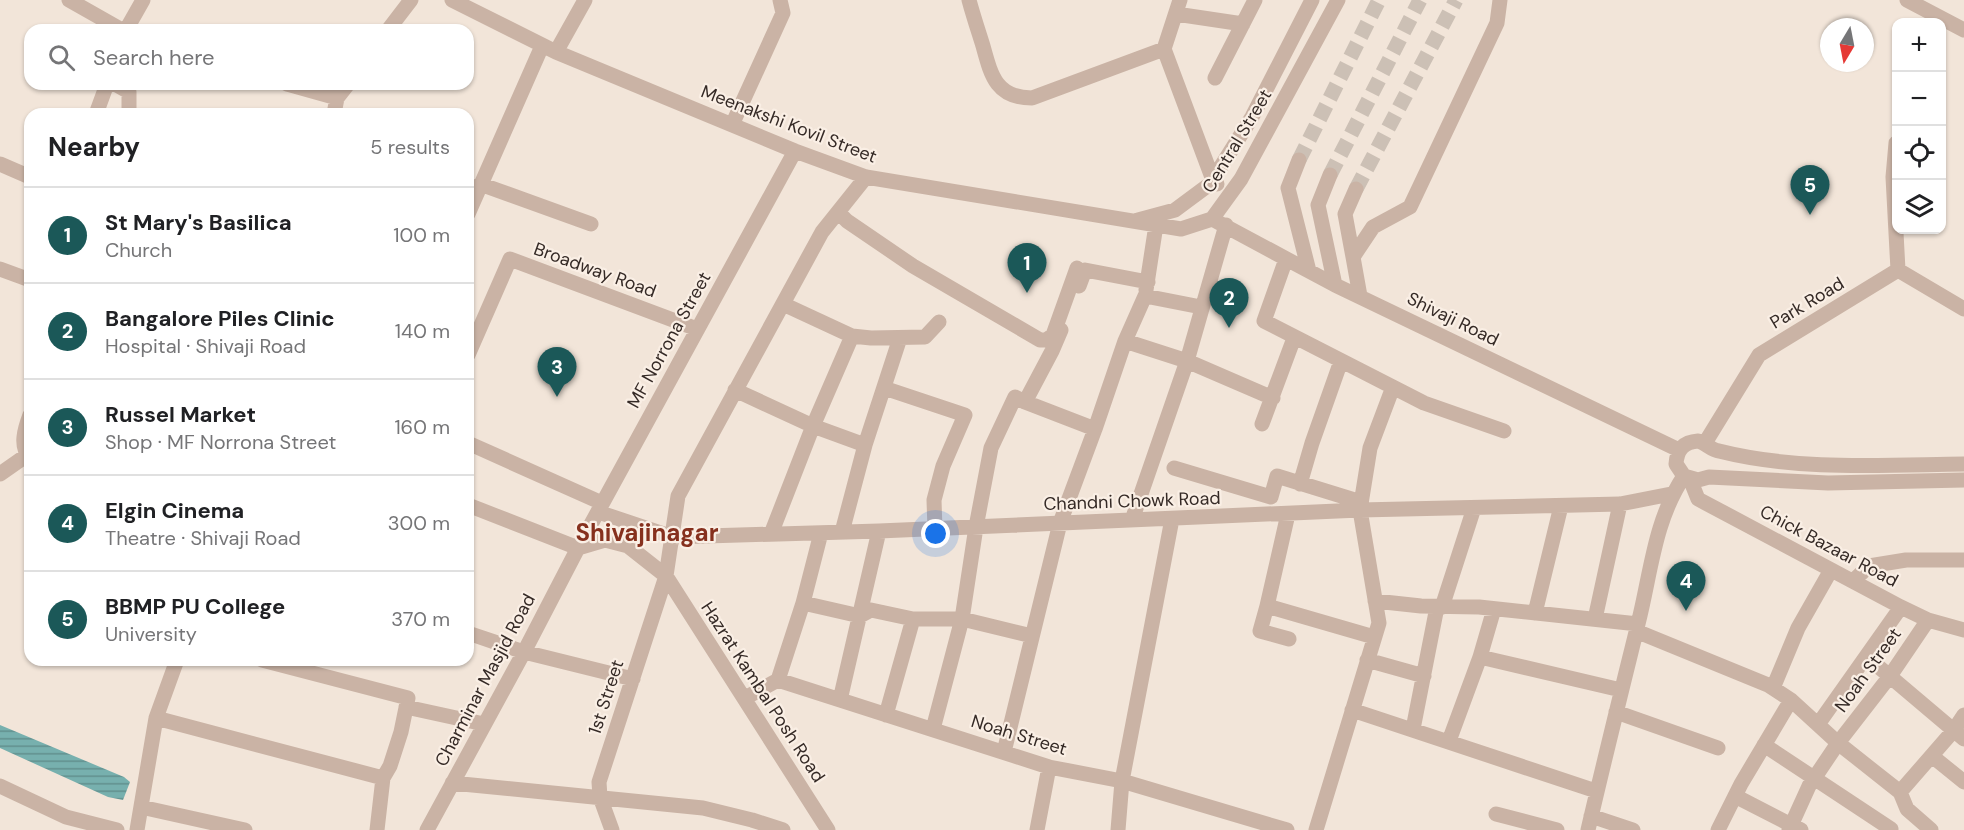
<!DOCTYPE html>
<meta charset="utf-8">
<style>
:root{--surface:#fff;--page:#f2f2f2;--text:#202124;--muted:#757577;--line:#e0e0e0;--accent:#1b5858}
body{margin:0;font-family:"DM Sans",sans-serif;background:var(--page);color:var(--text)}
.controls{position:absolute;right:18px;top:18px;display:grid;overflow:hidden;border-radius:12px;box-shadow:0 2px 4px #0004}
.controls button{width:54px;height:54px;display:grid;place-items:center;padding:0;border:0;border-bottom:2px solid var(--line);background:var(--surface);color:var(--text);font:30px sans-serif}
.compass{position:absolute;left:1820px;top:18px;width:54px;height:54px;border-radius:50%;background:var(--surface);box-shadow:0 2px 4px #0004;rotate:190deg}
.you{position:absolute;left:936px;top:534px;width:21px;height:21px;margin:-15px;border:4px solid #fff;border-radius:50%;background:#1a73e8;box-shadow:0 0 0 9px #1a73e833}
.badge{display:grid;place-items:center;width:39px;height:39px;border-radius:50%;background:var(--accent);color:#fff;font-size:20px;font-weight:700}
.pin{position:absolute;translate:-50% -50px;filter:drop-shadow(0 2px 3px #0008)}
.pin::after{content:'';position:absolute;top:32px;width:21px;height:18px;background:inherit;clip-path:polygon(0 0,100% 0,50% 100%)}
.list{margin:0;padding:0;list-style:none}
h2{display:flex;justify-content:space-between;align-items:center;height:78px;margin:0;padding:0 24px;font-size:26px}
h2 small{font-size:20px;font-weight:400;color:var(--muted)}
.list li{display:grid;grid-template-columns:39px 1fr auto;gap:18px;align-items:center;box-sizing:border-box;height:96px;padding:0 24px;border-top:2px solid var(--line)}
.list b{display:block;font-size:22px;white-space:nowrap}
.list p{margin:0;font-size:20px;white-space:nowrap;color:var(--muted)}
.list em{font-size:20px;font-style:normal;color:var(--muted)}
.icon{flex:none;width:33px;height:33px;fill:none;stroke:currentColor;stroke-width:2;stroke-linecap:round;stroke-linejoin:round}
.map{position:relative;flex:none;width:1964px;height:830px;overflow:hidden}
.search{position:absolute;background:var(--surface);box-shadow:0 2px 4px #0004;left:24px;top:24px;width:450px;height:66px;display:flex;align-items:center;gap:15px;box-sizing:border-box;padding:0 21px;border-radius:18px;color:var(--muted);font-size:22px}
.panel{position:absolute;background:var(--surface);box-shadow:0 2px 4px #0004;left:24px;top:108px;width:450px;height:558px;border-radius:18px}
.map>svg:first-child{display:block}
.water{fill:url(#water-rules)}
.lines{fill:none;stroke-linecap:round;stroke-linejoin:round}
.minor-tunnel{stroke:#ccc0b5;stroke-width:15;stroke-dasharray:15 8;stroke-linecap:butt}
.minor{stroke:#cab3a5;stroke-width:15}
.labels{text-anchor:middle;dominant-baseline:central;stroke-width:4.5;stroke-linejoin:round;paint-order:stroke}
.street-label{font-size:18px;fill:#352a26;stroke:#faefe5}
.district-label{font-size:24px;font-weight:bold;fill:#86301d;stroke:#faefe5}
</style>
<div class="map">
<svg width="1964" height="830" viewBox="0 0 1964 830">
<defs>
<pattern id="water-rules" width="6" height="5" patternUnits="userSpaceOnUse" patternTransform="scale(1.5)"><rect width="6" height="5" fill="#77b0ae"/><path d="M0 2.5h6" fill="none" stroke="#628f8d"/></pattern>
</defs>
<rect width="100%" height="100%" fill="#f2e5d9"/>
<path class="water" d="M 0,725 L 124,777 L 130,782 L 123,800 L 108,797 L 0,748 Z"/>
<g class="lines">
<path class="minor-tunnel" d="M 1299,160 L 1379,0
M 1330,175 L 1420,0
M 1356,189 L 1456,0"/>
<path class="minor" d="M 69,0 L 122,30
M 452,0 L 556,52 L 795,151 L 866,177 L 1181,229 L 1212,219 L 1241,179 L 1338,0
M 969,0 C 973,15 978,30 983,46 C 991,75 996,98 1032,98 L 1164,49
M 1180,0 L 1164,49 L 1213,180 L 1217,184
M 1907,0 L 1964,30
M 1176,14 L 1243,24
M 126,30 L 143,0
M 388,30 L 411,0
M 556,52 L 585,0
M 1215,78 L 1255,0
M 115,84 L 129,92 L 129,114
M 287,84 L 337,98
M 96,114 L 107,84
M 334,114 L 337,98 L 348,84
M 732,125 L 783,13 L 780,0
M 1896,143 L 1893,177 L 1898,270
M 1299,160 L 1288,188 L 1309,271
M 0,164 L 30,177
M 1330,175 L 1318,205 L 1335,285
M 480,184 L 591,224
M 838,212 L 847,221 L 913,266 L 1040,340 L 1046,340 L 1053,335 L 1077,268
M 468,214 L 542,46
M 1212,219 L 1335,285 L 1679,450
M 1138,220 L 1175,210 L 1210,184 L 1252,117 L 1312,0
M 1353,257 L 1345,214 L 1356,189
M 1286,259 L 1264,321 L 1424,403 L 1504,431
M 0,269 L 30,280
M 1898,270 L 1964,309
M 1079,286 L 1085,270 L 1148,282
M 1146,290 L 1156,225
M 1360,296 L 1353,257 L 1373,227 L 1410,207 L 1497,23 L 1500,0
M 783,304 L 852,336 L 871,338 L 925,337 L 939,322
M 1061,330 L 1052,351 L 1025,402 L 1095,429
M 1125,341 L 1187,361 L 1273,398
M 468,355 L 510,259 L 697,329
M 884,388 L 965,415 L 943,466 L 934,500 L 935,529
M 735,390 L 813,426 L 865,445
M 30,415 C 25,428 19,446 30,458
M 1262,424 L 1294,338
M 468,443 L 602,503
M 1705,443 L 1759,355 L 1898,270
M 1964,464 C 1883,465 1798,471 1719,451 C 1711,450 1706,443 1698,441 C 1684,442 1677,449 1676,464 L 1684,476 L 1698,480 L 1709,477 L 1828,483 L 1964,480
M 1174,468 L 1271,497 L 1277,476 L 1361,502
M 0,474 L 30,453
M 1690,479 L 1698,499 L 1901,607 L 1928,620 L 1964,630
M 1300,484 L 1312,443 L 1341,361
M 468,505 L 578,548
M 598,512 L 673,537 L 879,531 L 1360,510 L 1620,504 L 1671,494
M 1288,514 L 1267,606 L 1374,637
M 1132,520 L 1187,361 L 1226,225
M 842,532 L 865,445 L 900,338
M 771,534 L 813,426 L 852,336
M 578,548 L 605,540 L 628,546 L 666,576 L 599,782 L 600,797 L 612,830
M 1853,581 L 1869,566 L 1906,560 L 1964,560
M 1375,601 L 1421,606 L 1479,607 L 1638,624
M 803,603 L 860,616 L 871,610 L 913,619
M 1267,606 L 1260,631 L 1289,639
M 1442,607 L 1474,508
M 1535,613 L 1561,506
M 1595,619 L 1620,504
M 1636,631 L 1768,685 L 1791,700 L 1838,743 L 1900,792 L 1907,809 L 1931,830
M 468,633 L 524,652 L 633,679
M 1480,657 L 1494,609
M 1867,657 L 1964,739
M 262,660 L 408,698 L 401,732 L 390,766 L 383,778 L 377,830
M 1367,660 L 1424,676
M 778,680 L 803,603 L 821,533
M 1773,688 L 1798,628 L 1831,570
M 745,698 L 778,680 L 1049,767 L 1122,781 L 1287,830
M 840,700 L 879,531
M 406,707 L 484,724
M 1352,710 L 1596,791
M 1616,712 L 1718,748
M 886,715 L 913,619 L 962,619 L 1032,636
M 156,718 L 383,778
M 1819,723 L 1901,607
M 933,729 L 962,619 L 976,527 L 991,448 L 1015,397 L 1025,402
M 1413,729 L 1437,607
M 1449,741 L 1480,657 L 1621,690
M 1764,745 L 1891,829
M 1004,752 L 1060,523 L 1095,429 L 1125,341 L 1145,296 L 1201,307
M 1932,756 L 1964,782
M 452,783 L 703,808 L 752,820 L 783,830
M 0,786 L 66,817 L 117,830
M 1900,792 L 1954,730 L 1964,715
M 1735,796 L 1801,830
M 141,807 L 245,830
M 1496,814 L 1557,830
M 1591,816 L 1633,830
M 137,830 L 156,718 L 177,660
M 427,830 L 524,652 L 578,548 L 795,151
M 828,830 L 666,576 L 678,496 L 822,232 L 866,177
M 1037,830 L 1049,767
M 1118,830 L 1122,781 L 1172,519
M 1316,830 L 1379,623 L 1360,510 L 1370,448 L 1393,387
M 1588,830 C 1604,761 1621,693 1638,624 C 1651,573 1654,521 1684,476
M 1718,830 L 1741,784 L 1791,700
M 1789,830 L 1809,786 L 1838,743 L 1890,676 L 1928,620"/>
</g>
<g class="labels">
<g class="street-label">
<text transform="translate(789 124) rotate(21)">Meenakshi Kovil Street</text>
<text transform="translate(1237 141) rotate(-59)">Central Street</text>
<text transform="translate(595 270) rotate(20)">Broadway Road</text>
<text transform="translate(1807 303) rotate(-31)">Park Road</text>
<text transform="translate(1453 319) rotate(26)">Shivaji Road</text>
<text transform="translate(669 340) rotate(-61)">MF Norrona Street</text>
<text transform="translate(1132 501) rotate(-2)">Chandni Chowk Road</text>
<text transform="translate(1829 546) rotate(28)">Chick Bazaar Road</text>
<text transform="translate(1868 670) rotate(-54)">Noah Street</text>
<text transform="translate(485 680) rotate(-62)">Charminar Masjid Road</text>
<text transform="translate(763 692) rotate(57)">Hazrat Kambal Posh Road</text>
<text transform="translate(606 697) rotate(-72)">1st Street</text>
<text transform="translate(1019 735) rotate(17)">Noah Street</text>
</g>
<g class="district-label">
<text x="647" y="532">Shivajinagar</text>
</g>
</g>
</svg>
<div class="controls">
<button>+</button>
<button>−</button>
<button><svg class="icon" aria-label="locate" viewBox="0 0 24 24"><circle cx="12" cy="12" r="6"/><path d="M12 2v4M12 18v4M2 12h4M18 12h4"/></svg></button>
<button><svg class="icon" aria-label="layers" viewBox="0 0 24 24"><path d="M12 4l9 5-9 5-9-5zM3 14l9 5 9-5"/></svg></button>
</div>
<svg class="compass" viewBox="-18 -18 36 36"><path d="M0-13l5 13h-10z" fill="#e53935"/><path d="M0 13l5-13h-10z" fill="#757577"/></svg>
<div class="you"></div>
<div class="pin badge" style="left:1027px;top:293px">1</div>
<div class="pin badge" style="left:1229px;top:328px">2</div>
<div class="pin badge" style="left:557px;top:397px">3</div>
<div class="pin badge" style="left:1686px;top:611px">4</div>
<div class="pin badge" style="left:1810px;top:215px">5</div>
<div class="search"><svg class="icon" aria-label="search" viewBox="0 0 24 24"><circle cx="10" cy="10" r="6"/><path d="M15 15l6 6"/></svg>Search here</div>
<section class="panel">
<h2>Nearby<small>5 results</small></h2>
<ul class="list">
<li><span class="badge">1</span><div><b>St Mary's Basilica</b><p>Church</p></div><em>100 m</em></li>
<li><span class="badge">2</span><div><b>Bangalore Piles Clinic</b><p>Hospital · Shivaji Road</p></div><em>140 m</em></li>
<li><span class="badge">3</span><div><b>Russel Market</b><p>Shop · MF Norrona Street</p></div><em>160 m</em></li>
<li><span class="badge">4</span><div><b>Elgin Cinema</b><p>Theatre · Shivaji Road</p></div><em>300 m</em></li>
<li><span class="badge">5</span><div><b>BBMP PU College</b><p>University</p></div><em>370 m</em></li>
</ul>
</section>
</div>
